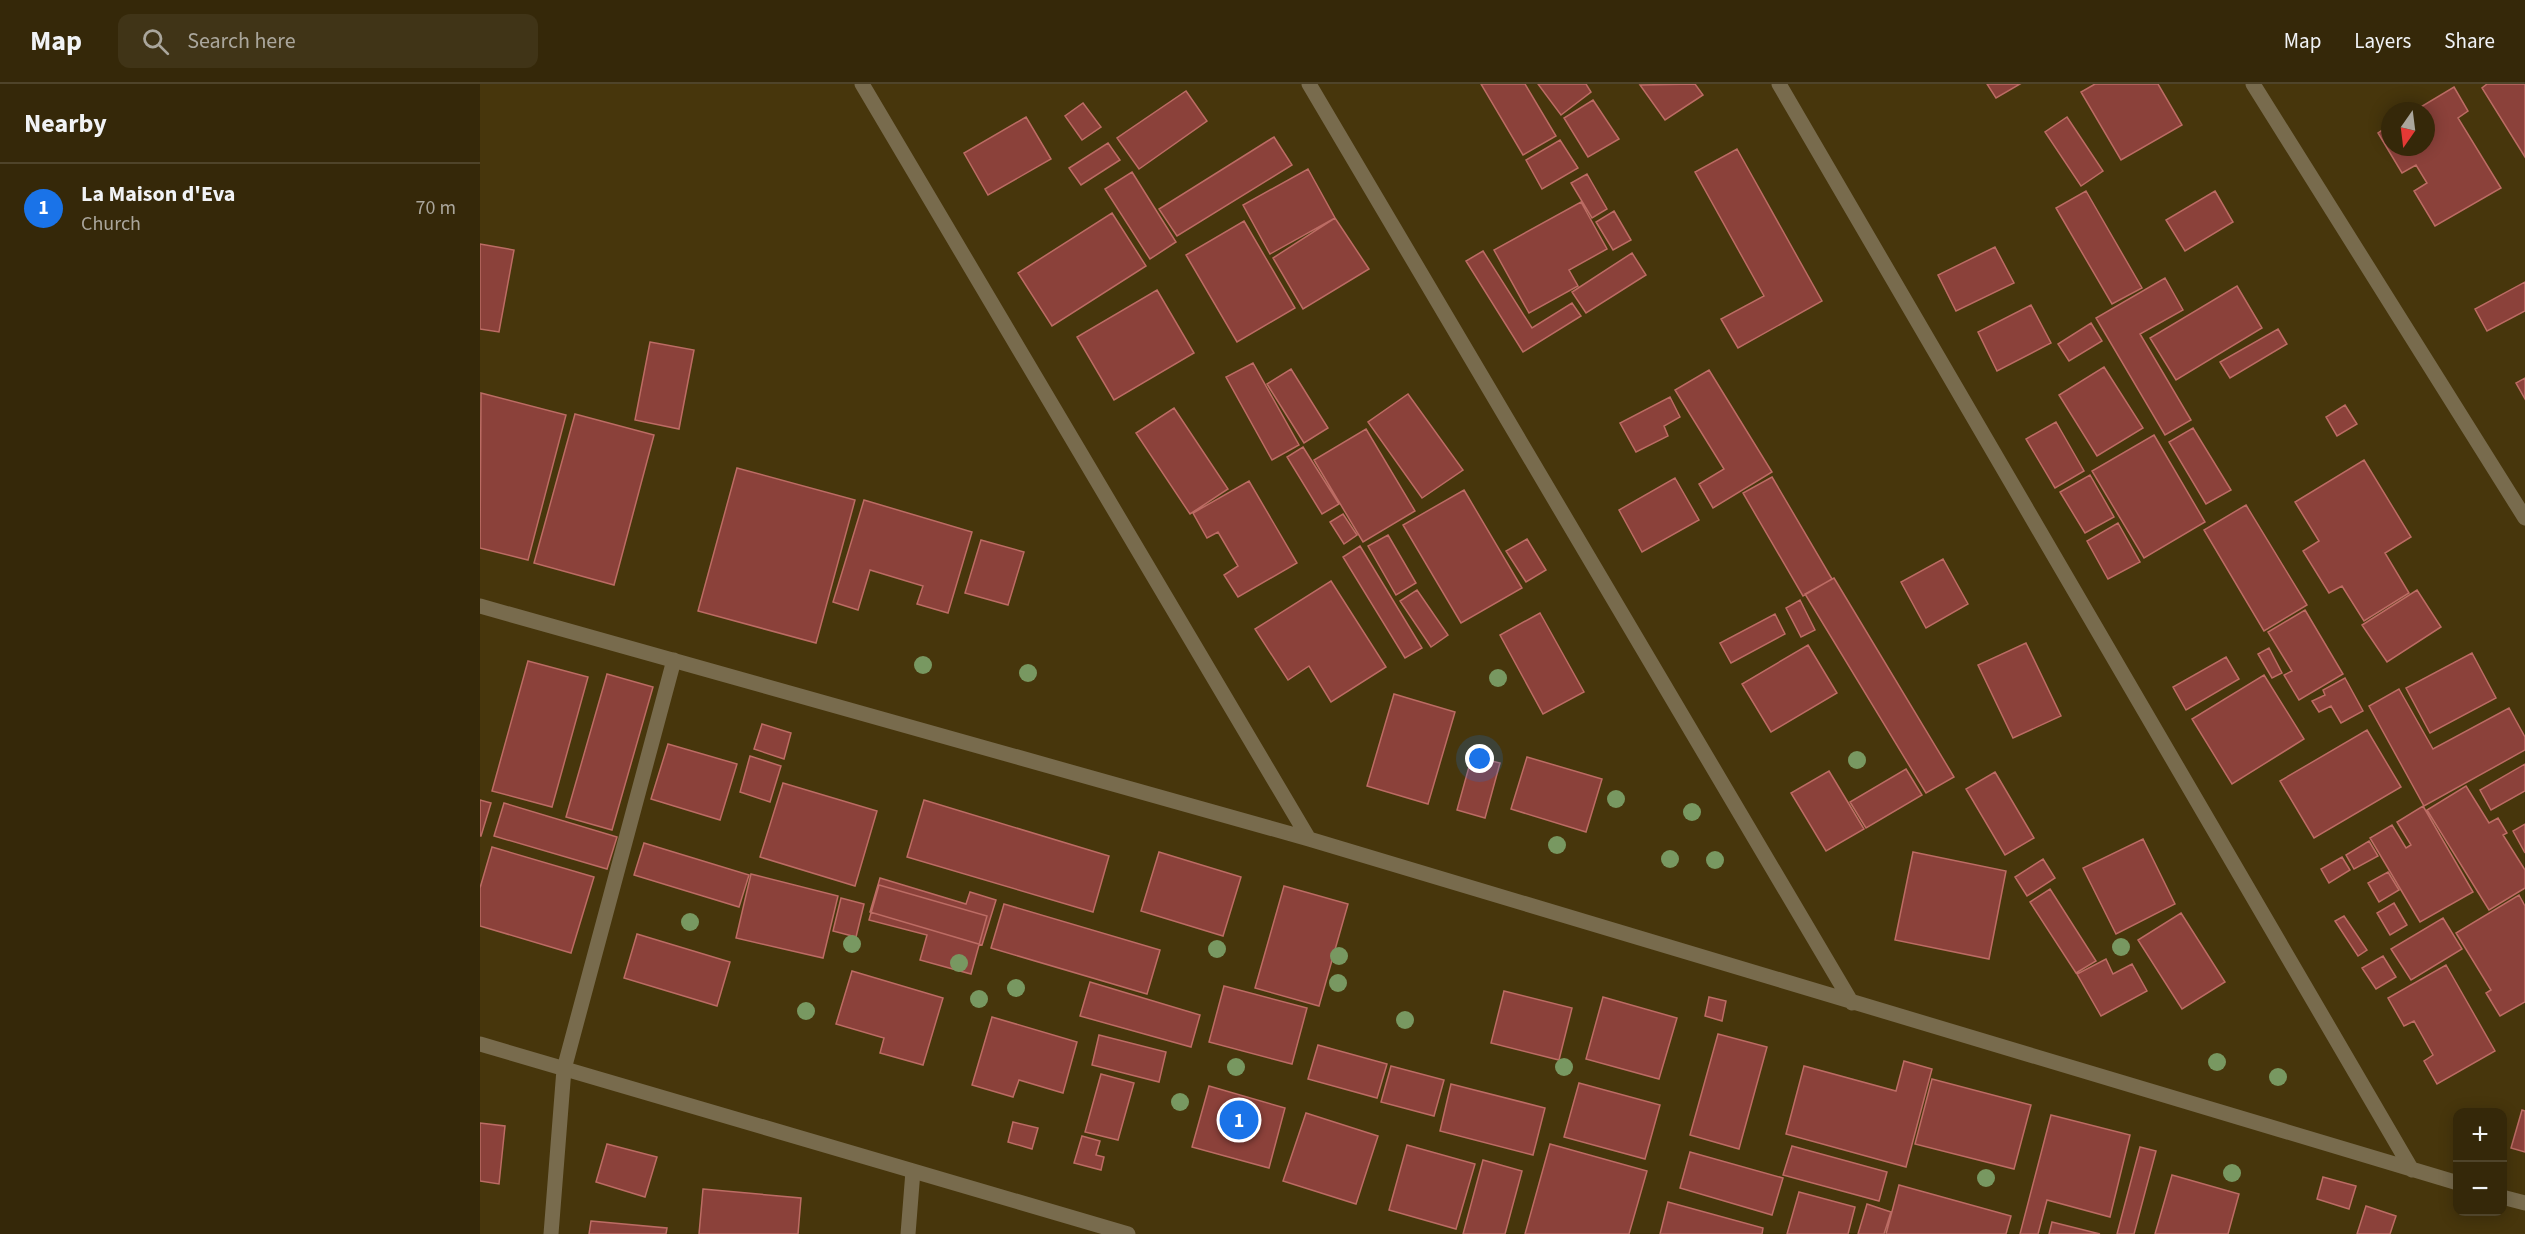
<!DOCTYPE html>
<meta charset="utf-8">
<style>
:root{--surface:#352809;--page:#403417;--text:#f1f3f6;--muted:#aaa69c;--line:#4f442a;--accent:#1a73e8}
body{margin:0;font-family:"Source Sans 3",sans-serif;background:var(--page);color:var(--text)}
.controls{position:absolute;right:18px;bottom:18px;display:grid;overflow:hidden;border-radius:12px;box-shadow:0 3px 15px #0003}
.controls button{width:54px;height:54px;display:grid;place-items:center;padding:0;border:0;border-bottom:2px solid var(--line);background:var(--surface);color:var(--text);font:30px sans-serif}
.compass{position:absolute;left:1901px;top:18px;width:54px;height:54px;border-radius:50%;background:var(--surface);box-shadow:0 3px 15px #0003;rotate:194deg}
.you{position:absolute;left:1000px;top:675px;width:21px;height:21px;margin:-15px;border:4px solid #fff;border-radius:50%;background:#1a73e8;box-shadow:0 0 0 9px #1a73e833}
.badge{display:grid;place-items:center;width:39px;height:39px;border-radius:50%;background:var(--accent);color:#fff;font-size:20px;font-weight:700}
.pin{position:absolute;translate:-50% -50%;border:3px solid #fff;box-shadow:0 2px 6px #0006}
.list{margin:0;padding:0;list-style:none}
h2{display:flex;justify-content:space-between;align-items:center;height:78px;margin:0;padding:0 24px;font-size:26px}
h2 small{font-size:20px;font-weight:400;color:var(--muted)}
.list li{display:grid;grid-template-columns:39px 1fr auto;gap:18px;align-items:center;box-sizing:border-box;height:90px;padding:0 24px;border-top:2px solid var(--line)}
.list b{display:block;font-size:22px;white-space:nowrap}
.list p{margin:0;font-size:20px;white-space:nowrap;color:var(--muted)}
.list em{font-size:20px;font-style:normal;color:var(--muted)}
.icon{flex:none;width:33px;height:33px;fill:none;stroke:currentColor;stroke-width:2;stroke-linecap:round;stroke-linejoin:round}
.map{position:relative;flex:none;width:2045px;height:1150px;overflow:hidden}
header{display:flex;align-items:center;gap:36px;box-sizing:border-box;height:84px;padding:0 30px;background:var(--surface);border-bottom:2px solid var(--line)}
header strong{font-size:28px}
nav{display:flex;gap:33px;margin-inline-start:auto;font-size:21px}
.search{width:420px;height:54px;background:var(--page);display:flex;align-items:center;gap:15px;box-sizing:border-box;padding:0 21px;border-radius:12px;color:var(--muted);font-size:22px}
main{display:flex}
aside{flex:1;background:var(--surface)}
.map>svg:first-child{display:block}
.building{fill:#8b413a;stroke:#bc6c64;stroke-width:1.5}
.lines{fill:none;stroke-linecap:round;stroke-linejoin:round}
.minor{stroke:#786b4d;stroke-width:15}
.tree{fill:#789861}
</style>
<header>
<strong>Map</strong>
<div class="search"><svg class="icon" aria-label="search" viewBox="0 0 24 24"><circle cx="10" cy="10" r="6"/><path d="M15 15l6 6"/></svg>Search here</div>
<nav><a>Map</a><a>Layers</a><a>Share</a></nav>
</header>
<main>
<aside>
<h2>Nearby<small></small></h2>
<ul class="list">
<li><span class="badge">1</span><div><b>La Maison d'Eva</b><p>Church</p></div><em>70 m</em></li>
</ul>
</aside>
<div class="map">
<svg width="2045" height="1150" viewBox="0 0 2045 1150">
<rect width="100%" height="100%" fill="#47360c"/>
<path class="building" d="M 1001,0 L 1045,0 L 1076,52 L 1043,71 Z
M 1058,0 L 1106,0 L 1111,8 L 1081,31 Z
M 1215,0 L 1223,11 L 1185,36 L 1160,1 Z
M 1507,0 L 1540,0 L 1516,14 Z
M 1615,0 L 1678,0 L 1702,41 L 1641,76 L 1601,8 Z
M 2007,0 L 2045,0 L 2045,73 L 2002,4 Z
M 1974,3 L 1988,27 L 1978,34 L 2021,104 L 1955,142 L 1934,107 L 1947,99 L 1936,81 L 1922,89 L 1898,49 L 1910,41 L 1910,63 L 1946,63 L 1946,27 L 1934,27 Z
M 706,7 L 727,37 L 659,85 L 637,54 Z
M 1113,16 L 1139,55 L 1108,73 L 1084,34 Z
M 603,19 L 621,43 L 602,56 L 585,32 Z
M 546,33 L 571,75 L 508,111 L 484,69 Z
M 1587,33 L 1623,87 L 1601,102 L 1565,48 Z
M 794,53 L 812,81 L 697,152 L 679,125 Z
M 1080,56 L 1098,84 L 1062,105 L 1046,76 Z
M 628,59 L 640,76 L 601,101 L 589,84 Z
M 1257,65 L 1342,217 L 1258,264 L 1241,235 L 1284,212 L 1215,88 Z
M 828,85 L 855,134 L 790,170 L 763,121 Z
M 652,88 L 696,158 L 670,175 L 625,105 Z
M 1107,90 L 1127,125 L 1112,134 L 1091,99 Z
M 1606,107 L 1662,204 L 1632,220 L 1576,124 Z
M 1735,107 L 1753,138 L 1705,167 L 1686,136 Z
M 1101,118 L 1127,165 L 1089,186 L 1098,202 L 1049,229 L 1014,166 Z
M 1134,127 L 1151,156 L 1133,166 L 1116,138 Z
M 632,129 L 666,182 L 572,242 L 538,189 Z
M 855,134 L 889,185 L 823,225 L 793,174 Z
M 764,137 L 815,224 L 757,258 L 706,171 Z
M 0,160 L 34,166 L 19,248 L 0,245 Z
M 1515,163 L 1534,199 L 1476,227 L 1458,191 Z
M 1003,167 L 1052,244 L 1092,219 L 1101,232 L 1043,268 L 986,177 Z
M 1152,169 L 1166,191 L 1106,229 L 1092,208 Z
M 1685,194 L 1703,226 L 1660,250 L 1711,336 L 1685,351 L 1616,234 Z
M 2045,198 L 2045,227 L 2007,247 L 1995,225 Z
M 1757,202 L 1782,244 L 1696,296 L 1670,254 Z
M 677,206 L 714,269 L 634,316 L 597,253 Z
M 1551,221 L 1571,259 L 1517,287 L 1498,248 Z
M 1611,239 L 1622,257 L 1589,277 L 1578,260 Z
M 1798,245 L 1807,260 L 1750,294 L 1740,278 Z
M 170,258 L 214,266 L 199,345 L 155,336 Z
M 773,279 L 819,361 L 792,376 L 746,293 Z
M 1624,283 L 1663,344 L 1617,372 L 1579,311 Z
M 811,285 L 848,344 L 824,359 L 787,300 Z
M 1229,286 L 1292,388 L 1233,424 L 1219,400 L 1244,385 L 1195,306 Z
M 2045,294 L 2045,315 L 2036,299 Z
M 1,309 L 86,331 L 48,476 L 0,464 Z
M 928,310 L 983,386 L 942,414 L 888,338 Z
M 1190,313 L 1200,333 L 1184,342 L 1188,352 L 1156,368 L 1140,339 Z
M 1865,321 L 1877,340 L 1857,352 L 1846,333 Z
M 694,324 L 748,405 L 710,430 L 656,349 Z
M 95,330 L 174,351 L 134,501 L 54,479 Z
M 1576,338 L 1604,387 L 1575,404 L 1546,355 Z
M 1713,344 L 1751,406 L 1726,420 L 1689,358 Z
M 886,345 L 935,427 L 883,458 L 834,376 Z
M 1674,351 L 1725,438 L 1664,474 L 1612,387 Z
M 823,363 L 859,420 L 842,430 L 807,373 Z
M 1884,376 L 1931,453 L 1905,469 L 1929,509 L 1884,537 L 1862,502 L 1849,509 L 1823,467 L 1839,457 L 1815,418 Z
M 257,384 L 375,416 L 336,559 L 218,527 Z
M 1610,391 L 1634,433 L 1605,449 L 1580,408 Z
M 1292,393 L 1352,495 L 1323,512 L 1263,409 Z
M 1195,394 L 1219,436 L 1162,468 L 1139,426 Z
M 769,397 L 817,479 L 758,513 L 744,491 L 758,482 L 738,448 L 727,454 L 713,429 Z
M 984,406 L 1042,504 L 981,539 L 923,441 Z
M 384,416 L 492,448 L 468,529 L 437,520 L 443,502 L 390,486 L 378,526 L 353,518 Z
M 1766,421 L 1827,521 L 1784,547 L 1724,446 Z
M 863,430 L 877,451 L 864,460 L 850,438 Z
M 1638,439 L 1660,478 L 1628,495 L 1607,457 Z
M 908,451 L 936,499 L 916,511 L 888,462 Z
M 1047,455 L 1066,486 L 1046,498 L 1026,467 Z
M 501,456 L 544,468 L 528,521 L 485,509 Z
M 880,462 L 942,564 L 925,574 L 863,473 Z
M 1463,475 L 1488,520 L 1446,544 L 1421,498 Z
M 1354,494 L 1474,693 L 1446,709 L 1325,510 Z
M 851,497 L 906,583 L 851,618 L 829,582 L 808,596 L 775,545 Z
M 937,506 L 968,551 L 951,563 L 920,517 Z
M 1937,506 L 1961,543 L 1907,578 L 1882,541 Z
M 1320,516 L 1335,546 L 1321,553 L 1306,524 Z
M 1825,526 L 1863,590 L 1819,616 L 1804,591 L 1812,587 L 1788,548 Z
M 1060,529 L 1104,608 L 1063,630 L 1020,551 Z
M 1295,530 L 1305,550 L 1251,579 L 1240,559 Z
M 1546,559 L 1581,632 L 1533,654 L 1498,581 Z
M 1328,561 L 1357,609 L 1291,648 L 1262,600 Z
M 1789,564 L 1802,589 L 1792,594 L 1778,570 Z
M 1992,569 L 2016,614 L 1950,649 L 1926,604 Z
M 1746,573 L 1759,595 L 1706,626 L 1693,603 Z
M 48,577 L 108,593 L 72,723 L 12,707 Z
M 127,590 L 173,603 L 132,746 L 86,733 Z
M 1784,591 L 1824,655 L 1752,700 L 1712,635 Z
M 1865,594 L 1883,627 L 1861,639 L 1851,622 L 1839,628 L 1832,617 L 1845,611 L 1843,606 Z
M 1919,605 L 1953,665 L 2029,624 L 2045,653 L 2045,666 L 1944,722 L 1889,622 Z
M 914,610 L 975,628 L 948,720 L 887,702 Z
M 282,640 L 311,649 L 304,675 L 274,665 Z
M 1887,646 L 1921,703 L 1834,754 L 1800,697 Z
M 188,660 L 257,680 L 240,736 L 171,715 Z
M 270,672 L 301,682 L 290,718 L 260,708 Z
M 992,672 L 1020,679 L 1005,734 L 977,726 Z
M 1047,673 L 1122,695 L 1106,748 L 1031,725 Z
M 2045,680 L 2045,707 L 2011,726 L 2000,706 Z
M 1426,685 L 1442,711 L 1386,744 L 1370,718 Z
M 1349,687 L 1384,745 L 1346,767 L 1311,709 Z
M 1515,688 L 1554,754 L 1525,771 L 1486,705 Z
M 303,699 L 397,727 L 375,802 L 280,773 Z
M 1986,702 L 2009,739 L 2018,734 L 2027,749 L 2023,751 L 2045,786 L 2045,804 L 2009,826 L 1947,726 Z
M 0,716 L 11,719 L 1,752 L 0,752 Z
M 444,716 L 629,772 L 613,828 L 427,773 Z
M 24,719 L 137,753 L 127,785 L 14,752 Z
M 1943,722 L 1993,808 L 1940,838 L 1890,754 L 1912,741 L 1926,764 L 1931,761 L 1917,738 Z
M 2045,740 L 2045,769 L 2033,747 Z
M 1663,755 L 1695,820 L 1636,850 L 1603,784 Z
M 1889,757 L 1898,772 L 1874,785 L 1866,771 Z
M 164,759 L 269,791 L 259,823 L 154,791 Z
M 12,763 L 114,793 L 91,869 L 0,842 L 0,804 Z
M 679,768 L 761,793 L 743,852 L 661,827 Z
M 1433,768 L 1526,787 L 1509,875 L 1415,856 Z
M 1862,773 L 1870,786 L 1849,799 L 1841,785 Z
M 1563,775 L 1575,794 L 1547,812 L 1535,793 Z
M 1908,788 L 1919,806 L 1899,818 L 1888,799 Z
M 271,790 L 358,812 L 343,874 L 256,854 Z
M 400,794 L 486,820 L 490,808 L 516,816 L 502,861 L 390,828 Z
M 399,801 L 507,832 L 491,890 L 440,876 L 447,851 L 389,836 Z
M 804,802 L 868,820 L 839,922 L 775,904 Z
M 1570,805 L 1616,877 L 1596,889 L 1550,818 Z
M 2039,811 L 2045,822 L 2045,918 L 2020,932 L 2006,909 L 2011,906 L 1976,849 Z
M 361,814 L 384,820 L 376,853 L 353,847 Z
M 1914,819 L 1927,841 L 1910,851 L 1897,829 Z
M 524,820 L 680,866 L 667,910 L 511,864 Z
M 1701,829 L 1745,898 L 1702,925 L 1658,856 Z
M 1864,832 L 1887,866 L 1878,872 L 1855,837 Z
M 1963,834 L 1982,865 L 1931,896 L 1911,865 Z
M 157,850 L 250,878 L 237,922 L 144,894 Z
M 1903,872 L 1916,893 L 1896,905 L 1882,884 Z
M 1626,875 L 1633,890 L 1652,880 L 1667,907 L 1621,932 L 1597,890 Z
M 1966,881 L 2015,967 L 1957,1000 L 1944,977 L 1953,971 L 1934,937 L 1924,942 L 1908,914 Z
M 372,887 L 463,914 L 443,981 L 400,969 L 404,954 L 356,940 Z
M 610,898 L 720,931 L 711,963 L 600,932 Z
M 744,902 L 827,924 L 812,980 L 729,958 Z
M 1024,907 L 1092,924 L 1079,976 L 1011,959 Z
M 1123,913 L 1197,934 L 1179,995 L 1106,975 Z
M 1229,913 L 1246,917 L 1242,937 L 1225,932 Z
M 512,933 L 597,958 L 583,1009 L 539,996 L 533,1013 L 492,1001 Z
M 1238,950 L 1287,963 L 1259,1065 L 1210,1051 Z
M 619,951 L 686,968 L 679,998 L 612,981 Z
M 838,961 L 907,980 L 897,1014 L 828,995 Z
M 1424,977 L 1452,985 L 1426,1083 L 1306,1050 L 1324,982 L 1416,1007 Z
M 911,982 L 964,996 L 954,1032 L 901,1018 Z
M 621,990 L 654,999 L 638,1056 L 605,1048 Z
M 1452,995 L 1551,1021 L 1534,1085 L 1435,1060 Z
M 1099,999 L 1180,1021 L 1165,1075 L 1084,1053 Z
M 971,1000 L 1065,1024 L 1053,1071 L 960,1047 Z
M 729,1002 L 805,1024 L 789,1084 L 712,1063 Z
M 2042,1026 L 2045,1027 L 2045,1068 L 2031,1064 Z
M 826,1029 L 898,1052 L 876,1120 L 803,1097 Z
M 1571,1031 L 1650,1051 L 1630,1133 L 1567,1116 L 1558,1150 L 1540,1150 Z
M 533,1038 L 558,1044 L 552,1065 L 528,1058 Z
M 0,1039 L 25,1042 L 19,1100 L 0,1097 Z
M 602,1052 L 620,1057 L 616,1071 L 624,1073 L 621,1086 L 594,1079 Z
M 127,1060 L 177,1073 L 165,1113 L 116,1098 Z
M 1070,1060 L 1167,1087 L 1149,1150 L 1045,1150 Z
M 927,1061 L 995,1080 L 976,1145 L 909,1126 Z
M 1312,1062 L 1407,1088 L 1399,1117 L 1303,1091 Z
M 1660,1063 L 1676,1067 L 1654,1150 L 1637,1150 Z
M 1210,1068 L 1303,1094 L 1292,1131 L 1200,1104 Z
M 1003,1076 L 1042,1087 L 1025,1150 L 983,1150 Z
M 1692,1091 L 1759,1110 L 1748,1150 L 1675,1150 Z
M 1843,1093 L 1876,1102 L 1869,1125 L 1837,1115 Z
M 1419,1101 L 1531,1132 L 1526,1150 L 1406,1150 Z
M 223,1105 L 321,1114 L 318,1150 L 219,1150 Z
M 1319,1108 L 1375,1123 L 1368,1150 L 1307,1150 Z
M 1188,1118 L 1283,1144 L 1282,1150 L 1180,1150 Z
M 1387,1120 L 1411,1128 L 1404,1150 L 1378,1150 Z
M 1886,1122 L 1916,1132 L 1910,1150 L 1877,1150 Z
M 111,1137 L 187,1144 L 186,1150 L 109,1150 Z
M 1572,1138 L 1620,1150 L 1569,1150 Z"/>
<g class="lines">
<path class="minor" d="M 382,0 L 829,755
M 829,0 L 1372,919
M 1299,0 L 1932,1086
M 1773,0 L 2045,434
M 0,522 L 829,755 L 1978,1099
M 0,960 L 648,1150
M 2022,1113 L 2045,1119
M 71,1150 L 84,985 L 194,576
M 428,1150 L 433,1087"/>
</g>
<g class="tree">
<circle cx="443" cy="581" r="9"/>
<circle cx="548" cy="589" r="9"/>
<circle cx="1018" cy="594" r="9"/>
<circle cx="1377" cy="676" r="9"/>
<circle cx="1136" cy="715" r="9"/>
<circle cx="1212" cy="728" r="9"/>
<circle cx="1077" cy="761" r="9"/>
<circle cx="1190" cy="775" r="9"/>
<circle cx="1235" cy="776" r="9"/>
<circle cx="210" cy="838" r="9"/>
<circle cx="372" cy="860" r="9"/>
<circle cx="1641" cy="863" r="9"/>
<circle cx="737" cy="865" r="9"/>
<circle cx="859" cy="872" r="9"/>
<circle cx="479" cy="879" r="9"/>
<circle cx="858" cy="899" r="9"/>
<circle cx="536" cy="904" r="9"/>
<circle cx="499" cy="915" r="9"/>
<circle cx="326" cy="927" r="9"/>
<circle cx="925" cy="936" r="9"/>
<circle cx="1737" cy="978" r="9"/>
<circle cx="756" cy="983" r="9"/>
<circle cx="1084" cy="983" r="9"/>
<circle cx="1798" cy="993" r="9"/>
<circle cx="700" cy="1018" r="9"/>
<circle cx="1752" cy="1089" r="9"/>
<circle cx="1506" cy="1094" r="9"/>
</g>
</svg>
<div class="controls">
<button>+</button>
<button>−</button>
</div>
<svg class="compass" viewBox="-18 -18 36 36"><path d="M0-13l5 13h-10z" fill="#e53935"/><path d="M0 13l5-13h-10z" fill="#aaa69c"/></svg>
<div class="you"></div>
<div class="pin badge" style="left:759px;top:1036px">1</div>
</div>
</main>
